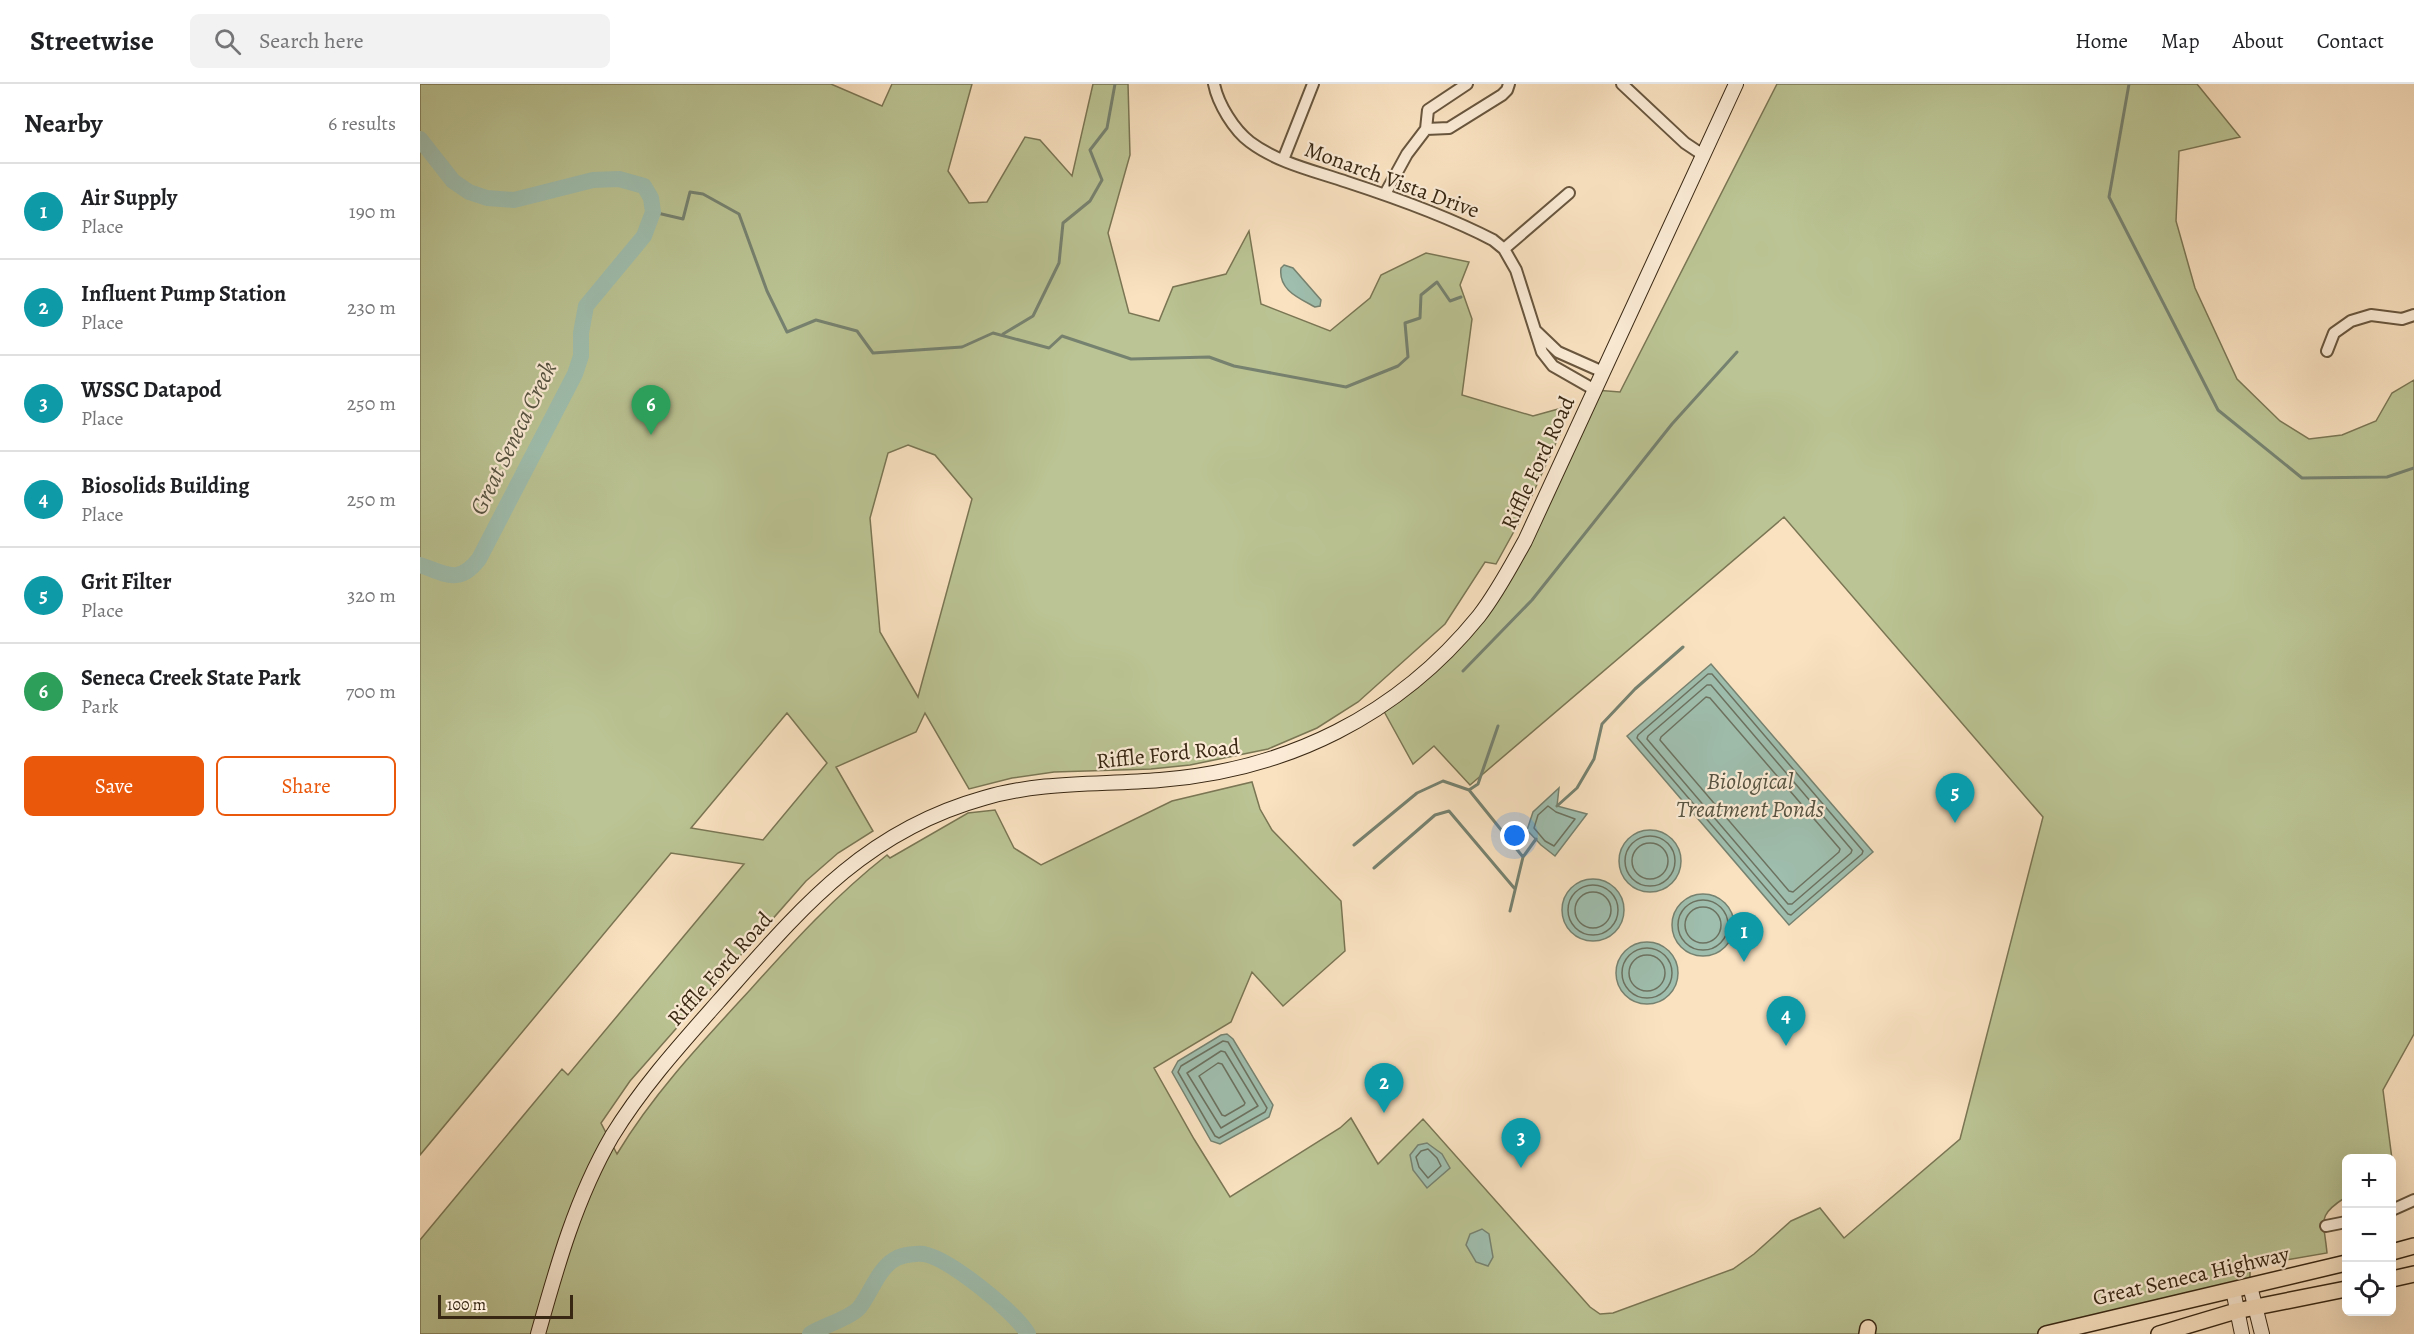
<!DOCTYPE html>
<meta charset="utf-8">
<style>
:root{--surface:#fff;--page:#f2f2f2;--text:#202124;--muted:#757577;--line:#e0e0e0;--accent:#ea580c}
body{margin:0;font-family:Alegreya,serif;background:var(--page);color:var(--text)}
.controls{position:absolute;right:18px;bottom:18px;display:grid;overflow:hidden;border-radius:9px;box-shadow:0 6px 24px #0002}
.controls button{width:54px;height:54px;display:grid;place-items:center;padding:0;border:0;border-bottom:2px solid var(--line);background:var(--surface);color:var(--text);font:30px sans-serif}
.scale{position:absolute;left:18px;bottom:15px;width:135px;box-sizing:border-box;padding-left:6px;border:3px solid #382713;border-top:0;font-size:16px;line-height:21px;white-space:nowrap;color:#382713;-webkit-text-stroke:4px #fcecd7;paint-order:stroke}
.you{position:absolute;left:1095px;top:752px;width:21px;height:21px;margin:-15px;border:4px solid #fff;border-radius:50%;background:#1a73e8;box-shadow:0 0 0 9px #1a73e833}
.badge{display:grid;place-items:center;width:39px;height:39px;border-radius:50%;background:var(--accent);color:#fff;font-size:20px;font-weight:700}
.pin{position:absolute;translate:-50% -50px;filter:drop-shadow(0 2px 3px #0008)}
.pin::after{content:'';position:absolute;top:32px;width:21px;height:18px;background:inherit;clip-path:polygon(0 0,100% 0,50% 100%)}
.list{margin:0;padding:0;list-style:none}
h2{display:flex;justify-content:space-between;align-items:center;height:78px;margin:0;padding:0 24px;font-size:26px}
h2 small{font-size:20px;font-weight:400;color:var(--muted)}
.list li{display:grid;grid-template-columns:39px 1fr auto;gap:18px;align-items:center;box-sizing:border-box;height:96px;padding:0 24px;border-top:2px solid var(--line)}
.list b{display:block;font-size:22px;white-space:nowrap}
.list p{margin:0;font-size:20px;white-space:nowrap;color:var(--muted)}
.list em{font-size:20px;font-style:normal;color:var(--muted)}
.actions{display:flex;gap:12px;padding:18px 24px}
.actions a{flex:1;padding:14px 0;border:2px solid var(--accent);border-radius:9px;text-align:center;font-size:21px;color:var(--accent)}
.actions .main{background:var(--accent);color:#fff}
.icon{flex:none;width:33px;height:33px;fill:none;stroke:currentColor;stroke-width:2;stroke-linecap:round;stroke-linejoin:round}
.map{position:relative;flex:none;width:1994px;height:1250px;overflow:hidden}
header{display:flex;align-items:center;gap:36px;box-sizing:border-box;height:84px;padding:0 30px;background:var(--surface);border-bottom:2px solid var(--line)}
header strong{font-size:28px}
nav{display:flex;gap:33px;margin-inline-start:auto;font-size:21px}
.search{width:420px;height:54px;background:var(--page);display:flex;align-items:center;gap:15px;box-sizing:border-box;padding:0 21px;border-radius:9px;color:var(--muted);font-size:22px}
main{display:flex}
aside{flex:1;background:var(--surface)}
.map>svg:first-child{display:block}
.green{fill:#bbc494;stroke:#7a7654;stroke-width:1.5;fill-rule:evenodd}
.water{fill:#9fbeae;stroke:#768270;stroke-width:1.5}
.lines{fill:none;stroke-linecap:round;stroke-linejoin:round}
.shore{stroke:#6c7260;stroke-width:1.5}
.stream{stroke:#768270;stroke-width:3}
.river{stroke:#9fbeae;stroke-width:16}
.street-casing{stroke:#68563e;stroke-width:14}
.secondary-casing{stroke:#382713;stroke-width:16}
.primary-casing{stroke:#382713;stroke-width:18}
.street{stroke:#fcecd7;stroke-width:10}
.secondary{stroke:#fcecd7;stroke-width:14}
.primary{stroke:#fae2c1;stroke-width:15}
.labels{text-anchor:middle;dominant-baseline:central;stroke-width:4.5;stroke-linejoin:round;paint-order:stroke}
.street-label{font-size:22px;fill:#382713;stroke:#fcecd7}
.water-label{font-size:24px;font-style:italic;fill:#575442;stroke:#fcecd7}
</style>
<header>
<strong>Streetwise</strong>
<div class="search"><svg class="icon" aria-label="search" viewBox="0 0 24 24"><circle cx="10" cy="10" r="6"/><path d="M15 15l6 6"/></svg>Search here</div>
<nav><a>Home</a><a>Map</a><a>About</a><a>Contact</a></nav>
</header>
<main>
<aside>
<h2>Nearby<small>6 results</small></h2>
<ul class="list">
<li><span class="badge" style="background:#0f9aa8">1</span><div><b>Air Supply</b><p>Place</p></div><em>190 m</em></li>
<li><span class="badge" style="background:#0f9aa8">2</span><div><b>Influent Pump Station</b><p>Place</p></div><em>230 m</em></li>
<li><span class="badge" style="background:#0f9aa8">3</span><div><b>WSSC Datapod</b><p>Place</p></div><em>250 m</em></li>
<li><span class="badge" style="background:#0f9aa8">4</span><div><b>Biosolids Building</b><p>Place</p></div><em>250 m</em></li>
<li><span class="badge" style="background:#0f9aa8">5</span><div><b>Grit Filter</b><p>Place</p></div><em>320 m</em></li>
<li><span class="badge" style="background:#2e9e5b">6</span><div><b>Seneca Creek State Park</b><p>Park</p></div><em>700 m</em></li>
</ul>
<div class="actions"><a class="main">Save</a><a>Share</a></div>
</aside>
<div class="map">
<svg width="1994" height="1250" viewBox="0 0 1994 1250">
<rect width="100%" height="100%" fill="#fae2c1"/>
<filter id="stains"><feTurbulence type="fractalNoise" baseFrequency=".00333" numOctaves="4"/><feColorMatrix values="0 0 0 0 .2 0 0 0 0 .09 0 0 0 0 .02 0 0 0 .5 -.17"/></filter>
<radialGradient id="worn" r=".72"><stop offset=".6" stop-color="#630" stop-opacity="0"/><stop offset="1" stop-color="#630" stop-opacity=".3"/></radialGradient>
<path class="green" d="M 0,0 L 411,0 L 462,22 L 472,0 L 552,0 L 528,87 L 549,119 L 567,118 L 605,53 L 620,56 L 652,92 L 673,0 L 708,0 L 710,71 L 688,149 L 709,229 L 739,237 L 753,203 L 806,190 L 829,147 L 841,220 L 910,247 L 950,214 L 961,191 L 1006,169 L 1049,178 L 1040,201 L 1052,235 L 1042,311 L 1113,332 L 1142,324 L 1131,348 L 1140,350 L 1103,431 L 1076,480 L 1065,478 L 1025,540 L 938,618 L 897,644 L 848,665 L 770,681 L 731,685 L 634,688 L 592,694 L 549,705 L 505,629 L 496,648 L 416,683 L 453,747 L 418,769 L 386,797 L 210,997 L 181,1039 L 197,1070 C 233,1010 282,958 330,906 C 373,858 416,811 467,771 L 470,774 L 548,729 L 575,726 L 594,764 L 621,781 L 752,717 L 832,698 L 840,725 L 852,746 L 921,817 L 925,867 L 863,922 L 832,888 L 811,938 L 734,984 L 774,1055 L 810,1113 L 920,1044 L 931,1034 L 958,1080 L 1003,1035 L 1170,1223 L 1180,1230 L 1193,1229 L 1313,1185 L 1334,1170 L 1371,1137 L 1400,1124 L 1424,1154 L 1540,1055 L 1623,733 L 1364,433 L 1050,701 L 1014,662 L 993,680 L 961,622 L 1060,531 L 1175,306 L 1200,308 L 1357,0 L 1777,0 L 1820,53 L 1759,67 L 1756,137 L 1775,204 L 1817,295 L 1860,337 L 1889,355 L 1922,351 L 1956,337 L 1972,309 L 1994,296 L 1994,950 L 1963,1006 L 1972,1075 L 1926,1074 L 1926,1113 C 1896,1132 1904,1136 1907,1169 L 1830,1182 L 1830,1202 L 1645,1250 L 0,1250 L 0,1156 L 142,985 L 148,991 L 324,780 L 251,769 L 0,1071 ZM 488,361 L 515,371 L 552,415 L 498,613 L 460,548 L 450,434 L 468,369 ZM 367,629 L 407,679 L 343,756 L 271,744 Z"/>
<path class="water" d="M 864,181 L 873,184 L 901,216 L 900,222 L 895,223 C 879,214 858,206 861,184 Z
M 1291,580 L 1453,768 L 1369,841 L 1207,652 Z
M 1139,704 L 1137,722 L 1167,730 L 1135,772 L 1121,761 L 1107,746 L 1113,728 Z
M1199 777a31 31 0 1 1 62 0a31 31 0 1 1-62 0Z
M1142 826a31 31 0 1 1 62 0a31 31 0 1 1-62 0Z
M1252 841a31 31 0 1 1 62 0a31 31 0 1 1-62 0Z
M1196 889a31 31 0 1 1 62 0a31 31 0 1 1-62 0Z
M 807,950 L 813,955 L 853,1021 L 849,1033 L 800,1060 L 791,1057 L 752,988 L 758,977 L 801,951 Z
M 1007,1059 L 1022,1070 L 1030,1084 L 1007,1104 L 993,1086 L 990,1071 L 998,1061 Z
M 1062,1145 L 1069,1150 L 1073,1173 L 1068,1182 L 1056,1178 L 1046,1161 L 1050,1150 Z"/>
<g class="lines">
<path class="shore" d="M 1288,590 L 1292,590 L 1443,767 L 1442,770 L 1371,831 L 1368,830 L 1217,654 L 1218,651 Z
M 1287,601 L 1291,601 L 1432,766 L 1431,769 L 1372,820 L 1368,820 L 1227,655 L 1228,652 Z
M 1286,613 L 1290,614 L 1420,765 L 1419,768 L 1373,808 L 1369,807 L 1240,656 L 1241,653 Z
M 1128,722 L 1136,728 L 1155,735 L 1134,762 L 1125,757 L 1114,744 L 1118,731 Z
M1205 777a25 25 0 1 1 50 0a25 25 0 1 1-50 0Z
M1212 777a18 18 0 1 1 36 0a18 18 0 1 1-36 0Z
M1148 826a25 25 0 1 1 50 0a25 25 0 1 1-50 0Z
M1155 826a18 18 0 1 1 36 0a18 18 0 1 1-36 0Z
M1258 841a25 25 0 1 1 50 0a25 25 0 1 1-50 0Z
M1265 841a18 18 0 1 1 36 0a18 18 0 1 1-36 0Z
M1202 889a25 25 0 1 1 50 0a25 25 0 1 1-50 0Z
M1209 889a18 18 0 1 1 36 0a18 18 0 1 1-36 0Z
M 803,957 L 808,958 L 847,1024 L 845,1028 L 799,1054 L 795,1052 L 758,988 L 761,982 Z
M 801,967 L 805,968 L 838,1022 L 801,1044 L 767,989 Z
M 798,979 L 802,980 L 825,1019 L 824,1021 L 805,1032 L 802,1031 L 779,992 Z
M 1008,1065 L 1017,1074 L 1021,1082 L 1008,1094 L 999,1083 L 996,1073 L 1001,1067 Z"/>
<path class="stream" d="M 1709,0 L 1689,113 L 1798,326 L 1882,394 L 1967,393 L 1994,384
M 233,128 L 263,135 L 270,108 L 283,110 L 319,130 L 347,207 L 367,248 L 396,236 L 437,247 L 453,269 L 542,263 L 573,249 L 629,264 L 642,252 L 711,275 L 789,273 L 814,282 L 926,303 L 978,282 L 988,273 L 985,239 L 1000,234 L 1001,211 L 1017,198 L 1030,217 L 1041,213
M 583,250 L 613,232 L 639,179 L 643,139 L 670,117 L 682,96 L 670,66 L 687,44 L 695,0
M 1043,587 L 1112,516 L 1252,340 L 1317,268
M 1049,706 L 1058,700 L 1078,642
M 1137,722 L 1157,704 L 1174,675 L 1182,640 L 1215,605 L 1263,563
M 934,761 L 997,709 L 1023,697 L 1049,706 L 1103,773
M 954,784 L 1015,731 L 1029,727 L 1095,805
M 1090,827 L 1103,773 L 1116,755"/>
<path class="river" d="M 0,55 L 33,97 L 49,108 L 67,114 L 94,116 L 173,96 L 199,95 L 224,102 L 231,114 L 233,128 L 224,152 L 166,222 L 161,249 L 161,272 L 155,290 L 59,475 C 39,501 26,490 0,481
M 390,1250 C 403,1242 430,1234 439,1224 C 450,1211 459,1182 477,1174 C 483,1171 498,1169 504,1170 C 530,1175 594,1227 608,1250"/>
<g class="street-casing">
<path id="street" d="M 794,0 C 798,20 814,46 830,58 C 858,79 895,87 927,98 C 976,114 1027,132 1073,156 L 1084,165 L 1096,186 L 1122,268 L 1133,282 L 1175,306
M 1202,0 L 1265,59 L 1283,71
M 1006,45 L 1029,44 L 1082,11 L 1087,6 L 1089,0
M 863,76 L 893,0
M 965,110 L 987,70 L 1006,45 L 1008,26 L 1047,0
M 1084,165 L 1149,109
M 1115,246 L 1138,268 L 1183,288
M 1907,267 L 1914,249 L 1931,237 L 1951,231 L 1982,235 L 1994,231
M 1972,1126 L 1994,1116
M 1906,1142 L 1926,1138"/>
</g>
<g class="secondary-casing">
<path id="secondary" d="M 1830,1202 L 1842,1250
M 1813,1206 L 1822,1250
M 118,1250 C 137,1182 156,1114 192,1052 C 222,1003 260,961 298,918 C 378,828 442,748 564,714 C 621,697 681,701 740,696 C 867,686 978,632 1059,532 C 1077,509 1091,482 1105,457 L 1316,0"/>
</g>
<g class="primary-casing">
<path id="primary" d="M 1972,1168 L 1994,1162
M 1972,1195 L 1994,1190
M 1447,1250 L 1448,1244
M 1626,1250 L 1926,1179
M 1739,1250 L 1816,1227 L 1926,1205"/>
</g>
<use href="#street" class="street"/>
<use href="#secondary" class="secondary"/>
<use href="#primary" class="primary"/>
</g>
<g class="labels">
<g class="street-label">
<text transform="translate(972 96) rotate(20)">Monarch Vista Drive</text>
<text transform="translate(1118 379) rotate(-65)">Riffle Ford Road</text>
<text transform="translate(748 670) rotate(-6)">Riffle Ford Road</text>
<text transform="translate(300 885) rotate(-48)">Riffle Ford Road</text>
<text transform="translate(1771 1192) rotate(-13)">Great Seneca Highway</text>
</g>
<g class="water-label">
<text transform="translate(93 354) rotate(-64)">Great Seneca Creek</text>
<text x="1330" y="697">Biological<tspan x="1330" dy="28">Treatment Ponds</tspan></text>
</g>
</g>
<rect width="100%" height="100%" filter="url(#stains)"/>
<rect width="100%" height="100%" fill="url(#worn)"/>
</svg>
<div class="controls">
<button>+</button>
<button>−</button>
<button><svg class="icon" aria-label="locate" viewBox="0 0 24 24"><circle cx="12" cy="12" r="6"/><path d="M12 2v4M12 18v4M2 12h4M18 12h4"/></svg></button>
</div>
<div class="scale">100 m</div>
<div class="you"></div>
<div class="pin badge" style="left:1324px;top:878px;background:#0f9aa8">1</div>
<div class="pin badge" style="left:964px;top:1029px;background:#0f9aa8">2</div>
<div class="pin badge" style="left:1101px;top:1084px;background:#0f9aa8">3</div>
<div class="pin badge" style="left:1366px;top:962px;background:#0f9aa8">4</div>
<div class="pin badge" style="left:1535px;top:739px;background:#0f9aa8">5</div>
<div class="pin badge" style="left:231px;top:351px;background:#2e9e5b">6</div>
</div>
</main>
